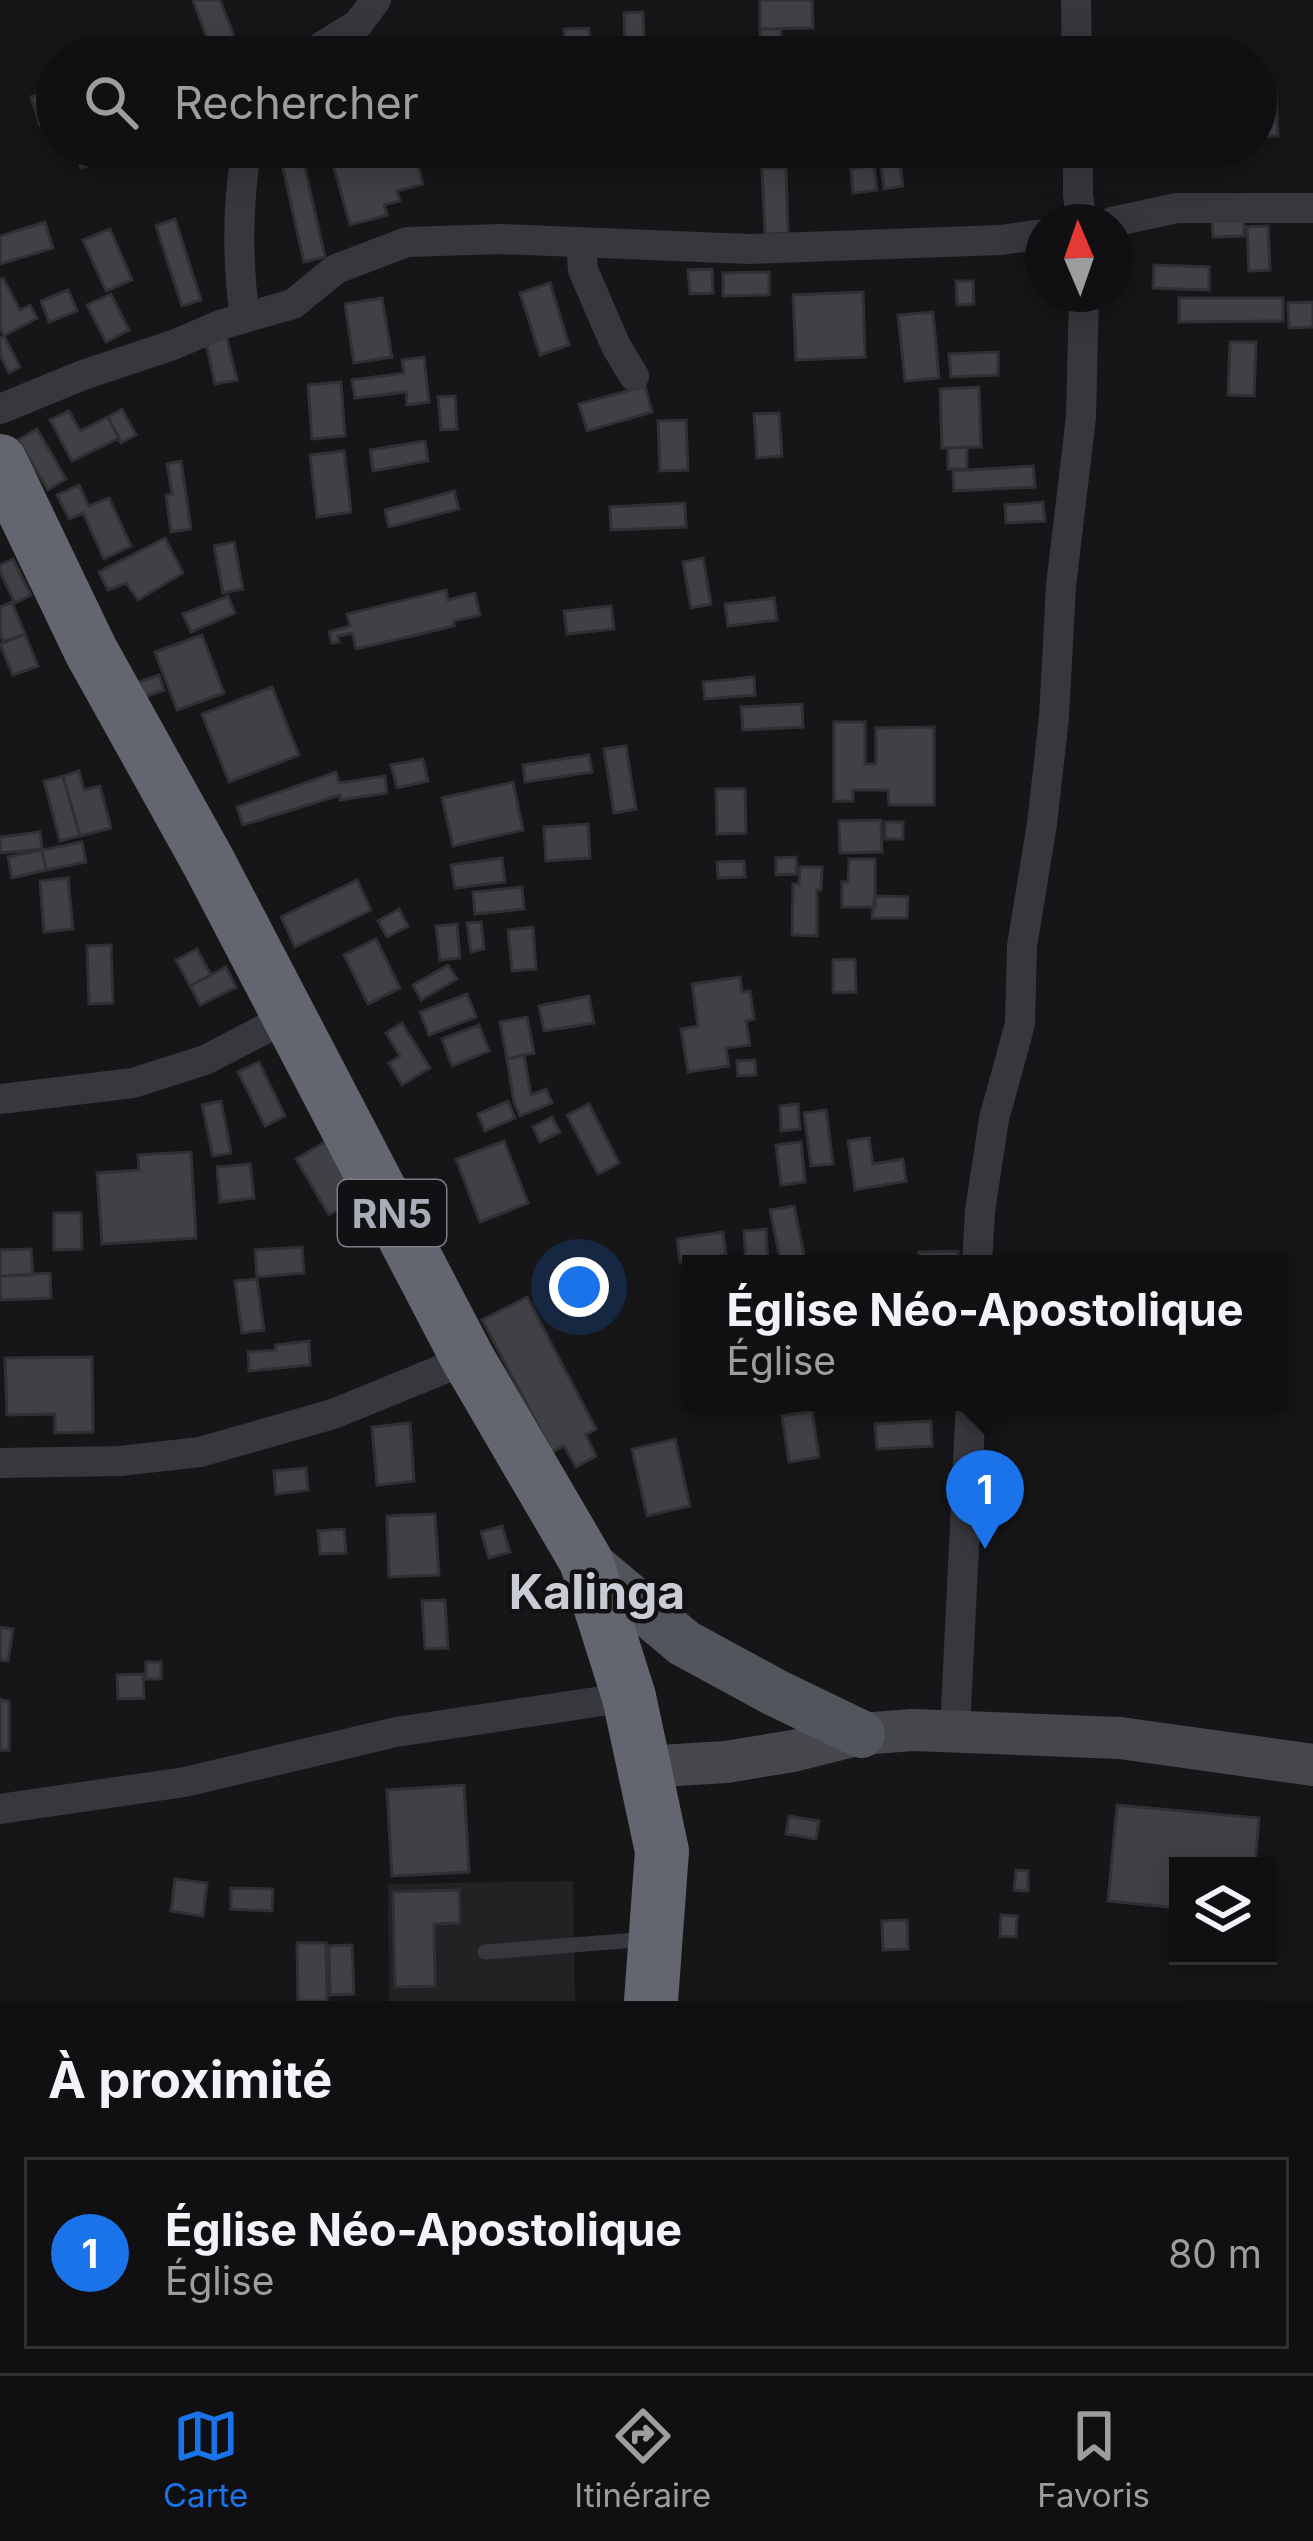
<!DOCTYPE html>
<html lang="fr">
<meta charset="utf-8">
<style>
:root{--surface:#101012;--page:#1e1e20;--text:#f1f3f6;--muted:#9c9d9f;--line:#303032;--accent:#1a73e8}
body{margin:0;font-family:Inter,sans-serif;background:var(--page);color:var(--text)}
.controls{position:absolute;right:36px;bottom:36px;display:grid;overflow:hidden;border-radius:0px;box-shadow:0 6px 30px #0003}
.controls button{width:108px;height:108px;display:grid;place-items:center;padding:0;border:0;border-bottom:3px solid var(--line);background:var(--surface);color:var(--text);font:60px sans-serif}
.compass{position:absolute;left:1025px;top:204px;width:108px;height:108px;border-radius:50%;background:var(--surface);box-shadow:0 6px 30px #0003;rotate:358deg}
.you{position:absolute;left:579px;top:1287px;width:42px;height:42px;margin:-30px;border:9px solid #fff;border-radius:50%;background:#1a73e8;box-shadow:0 0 0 18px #1a73e833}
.badge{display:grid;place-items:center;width:78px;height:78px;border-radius:50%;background:var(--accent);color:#fff;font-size:39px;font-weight:700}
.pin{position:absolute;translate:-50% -99px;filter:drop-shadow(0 3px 6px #0008)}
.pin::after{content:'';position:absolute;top:63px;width:42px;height:36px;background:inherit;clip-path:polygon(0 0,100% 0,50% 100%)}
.popup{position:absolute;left:682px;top:1255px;width:606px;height:156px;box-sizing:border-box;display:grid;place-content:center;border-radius:0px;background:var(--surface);filter:drop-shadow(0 3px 9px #0005);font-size:39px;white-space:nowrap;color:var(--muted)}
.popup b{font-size:45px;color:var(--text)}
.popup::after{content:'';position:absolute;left:50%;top:100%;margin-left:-24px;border:24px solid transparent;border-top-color:var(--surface)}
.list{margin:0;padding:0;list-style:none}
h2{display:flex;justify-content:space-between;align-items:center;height:156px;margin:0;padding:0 48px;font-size:51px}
h2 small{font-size:39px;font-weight:400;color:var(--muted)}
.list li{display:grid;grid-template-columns:78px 1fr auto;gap:36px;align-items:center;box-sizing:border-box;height:192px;margin:0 24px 24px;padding:0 24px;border:3px solid var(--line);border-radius:0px}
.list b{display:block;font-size:45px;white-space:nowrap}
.list p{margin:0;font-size:39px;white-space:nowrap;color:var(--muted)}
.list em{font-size:39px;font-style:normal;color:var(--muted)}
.icon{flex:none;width:66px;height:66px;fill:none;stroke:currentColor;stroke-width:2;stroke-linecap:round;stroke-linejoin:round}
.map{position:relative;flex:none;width:1313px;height:2001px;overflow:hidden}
.search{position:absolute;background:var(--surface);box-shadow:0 6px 30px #0003;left:36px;right:36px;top:36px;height:132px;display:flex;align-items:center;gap:30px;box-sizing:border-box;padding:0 42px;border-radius:66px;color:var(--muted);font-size:45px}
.sheet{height:372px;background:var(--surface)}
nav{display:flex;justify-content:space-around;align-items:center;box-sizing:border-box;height:168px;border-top:3px solid var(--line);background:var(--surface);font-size:33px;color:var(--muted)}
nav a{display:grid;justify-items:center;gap:6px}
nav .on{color:var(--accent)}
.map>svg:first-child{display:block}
.built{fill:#222225}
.building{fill:#404145;stroke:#303034;stroke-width:3}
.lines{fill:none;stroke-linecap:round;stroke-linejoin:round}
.lane{stroke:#37383d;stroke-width:15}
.street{stroke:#37383d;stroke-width:30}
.secondary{stroke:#45474d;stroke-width:42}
.primary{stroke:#53555c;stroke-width:48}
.highway{stroke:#63666e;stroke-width:54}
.labels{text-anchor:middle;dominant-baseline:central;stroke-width:9;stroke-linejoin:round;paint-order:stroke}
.shield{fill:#111113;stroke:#7b7e86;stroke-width:3}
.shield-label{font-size:39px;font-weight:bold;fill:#a8adb8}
.quarter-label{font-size:48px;font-weight:bold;fill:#c9ccd4;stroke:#111113}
</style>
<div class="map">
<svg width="1313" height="2001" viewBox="0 0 1313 2001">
<rect width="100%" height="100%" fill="#161618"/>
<path class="built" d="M 573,1881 L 575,2001 L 389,2001 L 388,1884 Z"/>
<path class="building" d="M 193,0 L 220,0 L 235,39 L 211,49 Z
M 760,0 L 812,0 L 813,28 L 760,29 Z
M 643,12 L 645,54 L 625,55 L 624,13 Z
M 589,28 L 591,57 L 566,57 L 564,29 Z
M 760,29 L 781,29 L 781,56 L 761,57 Z
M 54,89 L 57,98 L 57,119 L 40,125 L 31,97 Z
M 1276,95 L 1278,136 L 1256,137 L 1256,96 Z
M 74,147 L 139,147 L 140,148 L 81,168 Z
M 370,147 L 413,147 L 423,184 L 397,191 L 400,201 L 384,205 L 387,215 L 350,225 L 331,157 Z
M 301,151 L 325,257 L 304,262 L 280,155 Z
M 900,164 L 903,186 L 884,189 L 881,167 Z
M 874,166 L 877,190 L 853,193 L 851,169 Z
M 762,168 L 786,168 L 788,233 L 765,234 Z
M 1212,217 L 1244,217 L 1244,236 L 1213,237 Z
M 175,219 L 201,300 L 182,306 L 156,226 Z
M 45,222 L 53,248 L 0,264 L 0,236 Z
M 1268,226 L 1270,270 L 1249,271 L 1247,227 Z
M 110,229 L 132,280 L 106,291 L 83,240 Z
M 1154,265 L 1209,267 L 1209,290 L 1153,288 Z
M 712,269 L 713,293 L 690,294 L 688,270 Z
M 769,272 L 769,295 L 723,296 L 723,273 Z
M 3,278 L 20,310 L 30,305 L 37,318 L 4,336 L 0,328 L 0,279 Z
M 956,281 L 973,281 L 974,304 L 957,305 Z
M 550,283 L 569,345 L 540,355 L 520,293 Z
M 68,290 L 77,311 L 49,322 L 41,301 Z
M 863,292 L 865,357 L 796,360 L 793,295 Z
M 111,294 L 129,330 L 106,342 L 87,305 Z
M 382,298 L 392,357 L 354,363 L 345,304 Z
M 1179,298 L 1283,298 L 1283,321 L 1179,322 Z
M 1313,302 L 1313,327 L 1289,328 L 1288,303 Z
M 933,312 L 939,378 L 905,381 L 898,315 Z
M 226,334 L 237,380 L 215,384 L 205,339 Z
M 4,336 L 20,367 L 9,373 L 0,355 L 0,338 Z
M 1230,342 L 1256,342 L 1254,396 L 1228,395 Z
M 998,352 L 998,375 L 951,377 L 949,354 Z
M 424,357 L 429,402 L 407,405 L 406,392 L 355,398 L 352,380 L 404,373 L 402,360 Z
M 341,382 L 345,436 L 312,439 L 308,385 Z
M 645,386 L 652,412 L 587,431 L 579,404 Z
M 979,387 L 981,447 L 942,448 L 940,389 Z
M 455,396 L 457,429 L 441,430 L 438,397 Z
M 122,409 L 136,435 L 121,443 L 108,417 Z
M 69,411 L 80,431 L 108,417 L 119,438 L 72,461 L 50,420 Z
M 779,413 L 782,456 L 757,458 L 754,414 Z
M 686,420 L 688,470 L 660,471 L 658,421 Z
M 37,429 L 66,479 L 48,490 L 18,440 Z
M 425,441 L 428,461 L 373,471 L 370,450 Z
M 967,447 L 967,469 L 948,469 L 948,448 Z
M 344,451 L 351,512 L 317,517 L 310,455 Z
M 181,461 L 191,529 L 171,532 L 166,495 L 172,494 L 167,464 Z
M 1033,466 L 1035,487 L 954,491 L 953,471 Z
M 79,485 L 89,506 L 109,498 L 131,546 L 104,559 L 83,513 L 69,519 L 57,495 Z
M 454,491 L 459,509 L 389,527 L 385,510 Z
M 1043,502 L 1045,521 L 1006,523 L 1005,505 Z
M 685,503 L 686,527 L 611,530 L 610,507 Z
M 165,538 L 183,573 L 138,600 L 126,583 L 108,590 L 99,572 Z
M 234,542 L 243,589 L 223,593 L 214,546 Z
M 703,558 L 711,604 L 691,608 L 683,562 Z
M 13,559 L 31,595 L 15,603 L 0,572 L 0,565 Z
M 446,590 L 448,600 L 475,593 L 480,615 L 454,621 L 454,626 L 356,649 L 352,633 L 338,636 L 339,642 L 332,643 L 329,632 L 350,626 L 347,614 Z
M 228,596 L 235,613 L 191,632 L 183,614 Z
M 774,598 L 777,620 L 728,626 L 725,604 Z
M 12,602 L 25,634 L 3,642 L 0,631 L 0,607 Z
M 611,606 L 614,629 L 567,634 L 564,611 Z
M 25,634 L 38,666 L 13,675 L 0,644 Z
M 202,635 L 224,693 L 177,710 L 155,652 Z
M 159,675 L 164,690 L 145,697 L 139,682 Z
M 754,677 L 755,695 L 705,699 L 703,682 Z
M 272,687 L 299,755 L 229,782 L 202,714 Z
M 802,704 L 803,727 L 743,730 L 741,707 Z
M 834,722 L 865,722 L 865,764 L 876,764 L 876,728 L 934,727 L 934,805 L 889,805 L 888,790 L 853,790 L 853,801 L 834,801 Z
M 626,746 L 636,809 L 614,813 L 604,749 Z
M 589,755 L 592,772 L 525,782 L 523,765 Z
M 423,759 L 428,781 L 397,788 L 391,765 Z
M 79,771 L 84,790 L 100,786 L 111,828 L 80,836 L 63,776 Z
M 336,772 L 339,783 L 385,776 L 387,793 L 340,800 L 340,795 L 243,825 L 237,807 Z
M 63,776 L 80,836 L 60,841 L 44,781 Z
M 513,782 L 523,830 L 453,846 L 442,798 Z
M 716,789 L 745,789 L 746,833 L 717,834 Z
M 881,820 L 882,852 L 840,853 L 839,821 Z
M 885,822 L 903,822 L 903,839 L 885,839 Z
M 588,824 L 590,858 L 546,861 L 544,827 Z
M 40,832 L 42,849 L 0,853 L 0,837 Z
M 82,842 L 86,862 L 46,870 L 42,850 Z
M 42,850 L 46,870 L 12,878 L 8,857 Z
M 796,857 L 797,874 L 776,875 L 776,858 Z
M 502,858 L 505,882 L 455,888 L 451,865 Z
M 849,859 L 875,859 L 875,907 L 842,907 L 842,882 L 848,882 Z
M 744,861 L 745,877 L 718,878 L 717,862 Z
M 800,867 L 822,867 L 821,890 L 817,890 L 817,936 L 792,935 L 793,884 L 799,884 Z
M 68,878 L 73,929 L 44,932 L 40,881 Z
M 357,880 L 371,910 L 295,947 L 281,917 Z
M 522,887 L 524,909 L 475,914 L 473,892 Z
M 875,896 L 908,897 L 907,918 L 872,918 Z
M 399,909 L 408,926 L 387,937 L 378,921 Z
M 481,922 L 484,949 L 471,952 L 467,923 Z
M 457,924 L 460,958 L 440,960 L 436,926 Z
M 533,927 L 536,969 L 512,971 L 508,930 Z
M 376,939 L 400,988 L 368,1004 L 344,955 Z
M 111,945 L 113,1003 L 89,1004 L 87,946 Z
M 197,949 L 211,975 L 190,986 L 176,960 Z
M 855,959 L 856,992 L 833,993 L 833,960 Z
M 448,965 L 457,979 L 421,1000 L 413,985 Z
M 226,967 L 236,987 L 200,1005 L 190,986 Z
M 740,977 L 742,992 L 750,991 L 754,1019 L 746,1021 L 750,1045 L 726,1048 L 729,1066 L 688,1072 L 681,1029 L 698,1026 L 692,984 Z
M 467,994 L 476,1017 L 429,1035 L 420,1012 Z
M 589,996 L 594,1023 L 544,1031 L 539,1006 Z
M 527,1017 L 534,1053 L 507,1059 L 500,1022 Z
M 402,1023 L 430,1068 L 402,1085 L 389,1063 L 400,1056 L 386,1033 Z
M 479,1025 L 489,1051 L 452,1066 L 442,1039 Z
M 524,1055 L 531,1095 L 546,1089 L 552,1103 L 520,1116 L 514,1102 L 507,1059 Z
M 755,1060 L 756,1075 L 738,1076 L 737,1061 Z
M 259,1062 L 285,1116 L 265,1126 L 238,1072 Z
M 221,1101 L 231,1153 L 213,1156 L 202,1105 Z
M 508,1101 L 515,1118 L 485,1131 L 478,1114 Z
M 589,1104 L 619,1163 L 598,1174 L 567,1115 Z
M 798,1104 L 800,1129 L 781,1131 L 780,1106 Z
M 826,1110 L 833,1164 L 811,1166 L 804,1113 Z
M 552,1117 L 560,1132 L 540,1142 L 533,1127 Z
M 869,1138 L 873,1164 L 903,1159 L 906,1181 L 855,1190 L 848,1141 Z
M 504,1141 L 528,1203 L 480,1222 L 456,1159 Z
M 325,1142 L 358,1198 L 329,1215 L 296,1159 Z
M 801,1142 L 805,1182 L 781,1185 L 776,1145 Z
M 191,1152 L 196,1238 L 102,1244 L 97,1173 L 139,1170 L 138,1155 Z
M 250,1164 L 254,1198 L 220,1202 L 217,1167 Z
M 794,1206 L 806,1264 L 781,1264 L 770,1210 Z
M 54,1213 L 81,1213 L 82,1249 L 54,1250 Z
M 766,1229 L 768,1264 L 746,1264 L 744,1231 Z
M 723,1232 L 726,1255 L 680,1262 L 677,1239 Z
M 302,1247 L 304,1273 L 257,1277 L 255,1250 Z
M 31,1249 L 33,1275 L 0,1276 L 0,1250 Z
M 958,1251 L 958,1264 L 919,1264 L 919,1252 Z
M 50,1273 L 51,1298 L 0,1300 L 0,1276 Z
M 257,1279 L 264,1330 L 242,1333 L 235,1281 Z
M 527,1297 L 596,1429 L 586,1435 L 596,1456 L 576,1467 L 564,1446 L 552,1452 L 482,1320 Z
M 309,1341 L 310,1365 L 249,1371 L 248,1352 L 276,1350 L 275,1345 Z
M 92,1357 L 93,1432 L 55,1433 L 55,1414 L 7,1415 L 5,1358 Z
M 812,1411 L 819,1457 L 789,1462 L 782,1416 Z
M 931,1421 L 932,1446 L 877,1449 L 875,1424 Z
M 410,1423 L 414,1481 L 377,1485 L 372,1427 Z
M 675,1439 L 690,1506 L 647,1516 L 632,1449 Z
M 306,1468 L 308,1490 L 276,1494 L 274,1471 Z
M 435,1514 L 439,1575 L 389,1577 L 387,1516 Z
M 502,1526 L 510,1552 L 489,1558 L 481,1532 Z
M 344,1529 L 346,1553 L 320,1554 L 318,1531 Z
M 445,1600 L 448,1648 L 425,1649 L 422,1601 Z
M 0,1627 L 13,1629 L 8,1661 L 0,1660 Z
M 146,1662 L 161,1662 L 161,1679 L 146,1679 Z
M 143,1674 L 144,1698 L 118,1699 L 117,1675 Z
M 0,1697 L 0,1700 L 9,1701 L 9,1750 L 0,1750 Z
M 464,1785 L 469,1872 L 392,1876 L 387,1790 Z
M 1117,1805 L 1259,1818 L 1255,1866 L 1178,1866 L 1178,1908 L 1108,1901 Z
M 789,1816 L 819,1821 L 816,1839 L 786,1834 Z
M 1016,1870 L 1028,1871 L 1028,1891 L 1014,1890 Z
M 175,1879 L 207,1883 L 203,1916 L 171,1911 Z
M 231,1888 L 273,1889 L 272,1911 L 231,1909 Z
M 459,1890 L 460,1923 L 434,1924 L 435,1986 L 395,1987 L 393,1892 Z
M 1001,1915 L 1017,1916 L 1016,1937 L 1000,1936 Z
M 907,1920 L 908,1949 L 883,1950 L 882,1921 Z
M 297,1943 L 326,1943 L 327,2001 L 298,2001 Z
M 352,1945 L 354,1994 L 330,1995 L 329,1946 Z"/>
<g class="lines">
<path class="lane" d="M 485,1952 L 648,1939"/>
<path class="street" d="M 1076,0 L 1077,57
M 305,57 L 358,24 L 376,0
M 1078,147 L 1078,195 L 1082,222
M 1112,222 L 1177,208 L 1313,208
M 581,242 L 583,270 L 616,346 L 634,376
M 245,318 C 237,261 237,204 247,147
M 0,409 L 83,375 L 173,345 L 220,325 L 293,304 L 336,269 L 407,242 L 501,239 L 749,249 L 1001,240 L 1043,234
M 0,1099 L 133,1083 L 205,1060 L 290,1016
M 977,1264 L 980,1211 L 994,1119 L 1020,1024 L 1022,946 L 1042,824 L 1054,717 L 1061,586 L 1081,417 L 1084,294
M 0,1463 L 120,1461 L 200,1452 L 333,1414 L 468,1359
M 955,1730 L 971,1402
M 0,1809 L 185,1782 L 396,1732 L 629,1697"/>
<path class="secondary" d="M 644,1767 L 726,1762 L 793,1751 L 861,1734 L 912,1730 L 1120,1738 L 1313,1765"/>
<path class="primary" d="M 586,1561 L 684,1643 L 776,1693 L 861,1734"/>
<path class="highway" d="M 0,461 L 91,651 L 209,863 L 468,1359 L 586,1561 L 629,1697 L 662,1851 L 651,2001"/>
</g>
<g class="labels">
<rect class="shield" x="338" y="1180" width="108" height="66" rx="9"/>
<g class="shield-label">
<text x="392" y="1213">RN5</text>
</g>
<g class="quarter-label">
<text x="597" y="1591">Kalinga</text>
</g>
</g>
</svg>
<div class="controls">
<button><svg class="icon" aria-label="layers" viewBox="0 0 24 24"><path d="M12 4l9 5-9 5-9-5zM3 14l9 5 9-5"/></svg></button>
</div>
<svg class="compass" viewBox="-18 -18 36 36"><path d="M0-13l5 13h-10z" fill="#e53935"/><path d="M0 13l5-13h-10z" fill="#9c9d9f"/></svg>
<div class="you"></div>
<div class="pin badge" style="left:985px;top:1549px">1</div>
<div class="popup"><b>Église Néo-Apostolique</b>Église</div>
<div class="search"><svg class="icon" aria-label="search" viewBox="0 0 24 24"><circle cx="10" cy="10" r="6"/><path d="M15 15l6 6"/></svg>Rechercher</div>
</div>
<section class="sheet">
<h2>À proximité<small></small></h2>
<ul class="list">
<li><span class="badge">1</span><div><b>Église Néo-Apostolique</b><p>Église</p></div><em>80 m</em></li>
</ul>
</section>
<nav>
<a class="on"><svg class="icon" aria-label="map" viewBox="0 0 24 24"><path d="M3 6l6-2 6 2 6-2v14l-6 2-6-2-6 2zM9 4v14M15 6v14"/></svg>Carte</a>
<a><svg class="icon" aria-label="directions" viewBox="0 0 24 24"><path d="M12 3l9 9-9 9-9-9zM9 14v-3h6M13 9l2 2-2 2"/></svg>Itinéraire</a>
<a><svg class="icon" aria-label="saved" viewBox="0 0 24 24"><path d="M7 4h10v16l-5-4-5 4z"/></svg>Favoris</a>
</nav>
